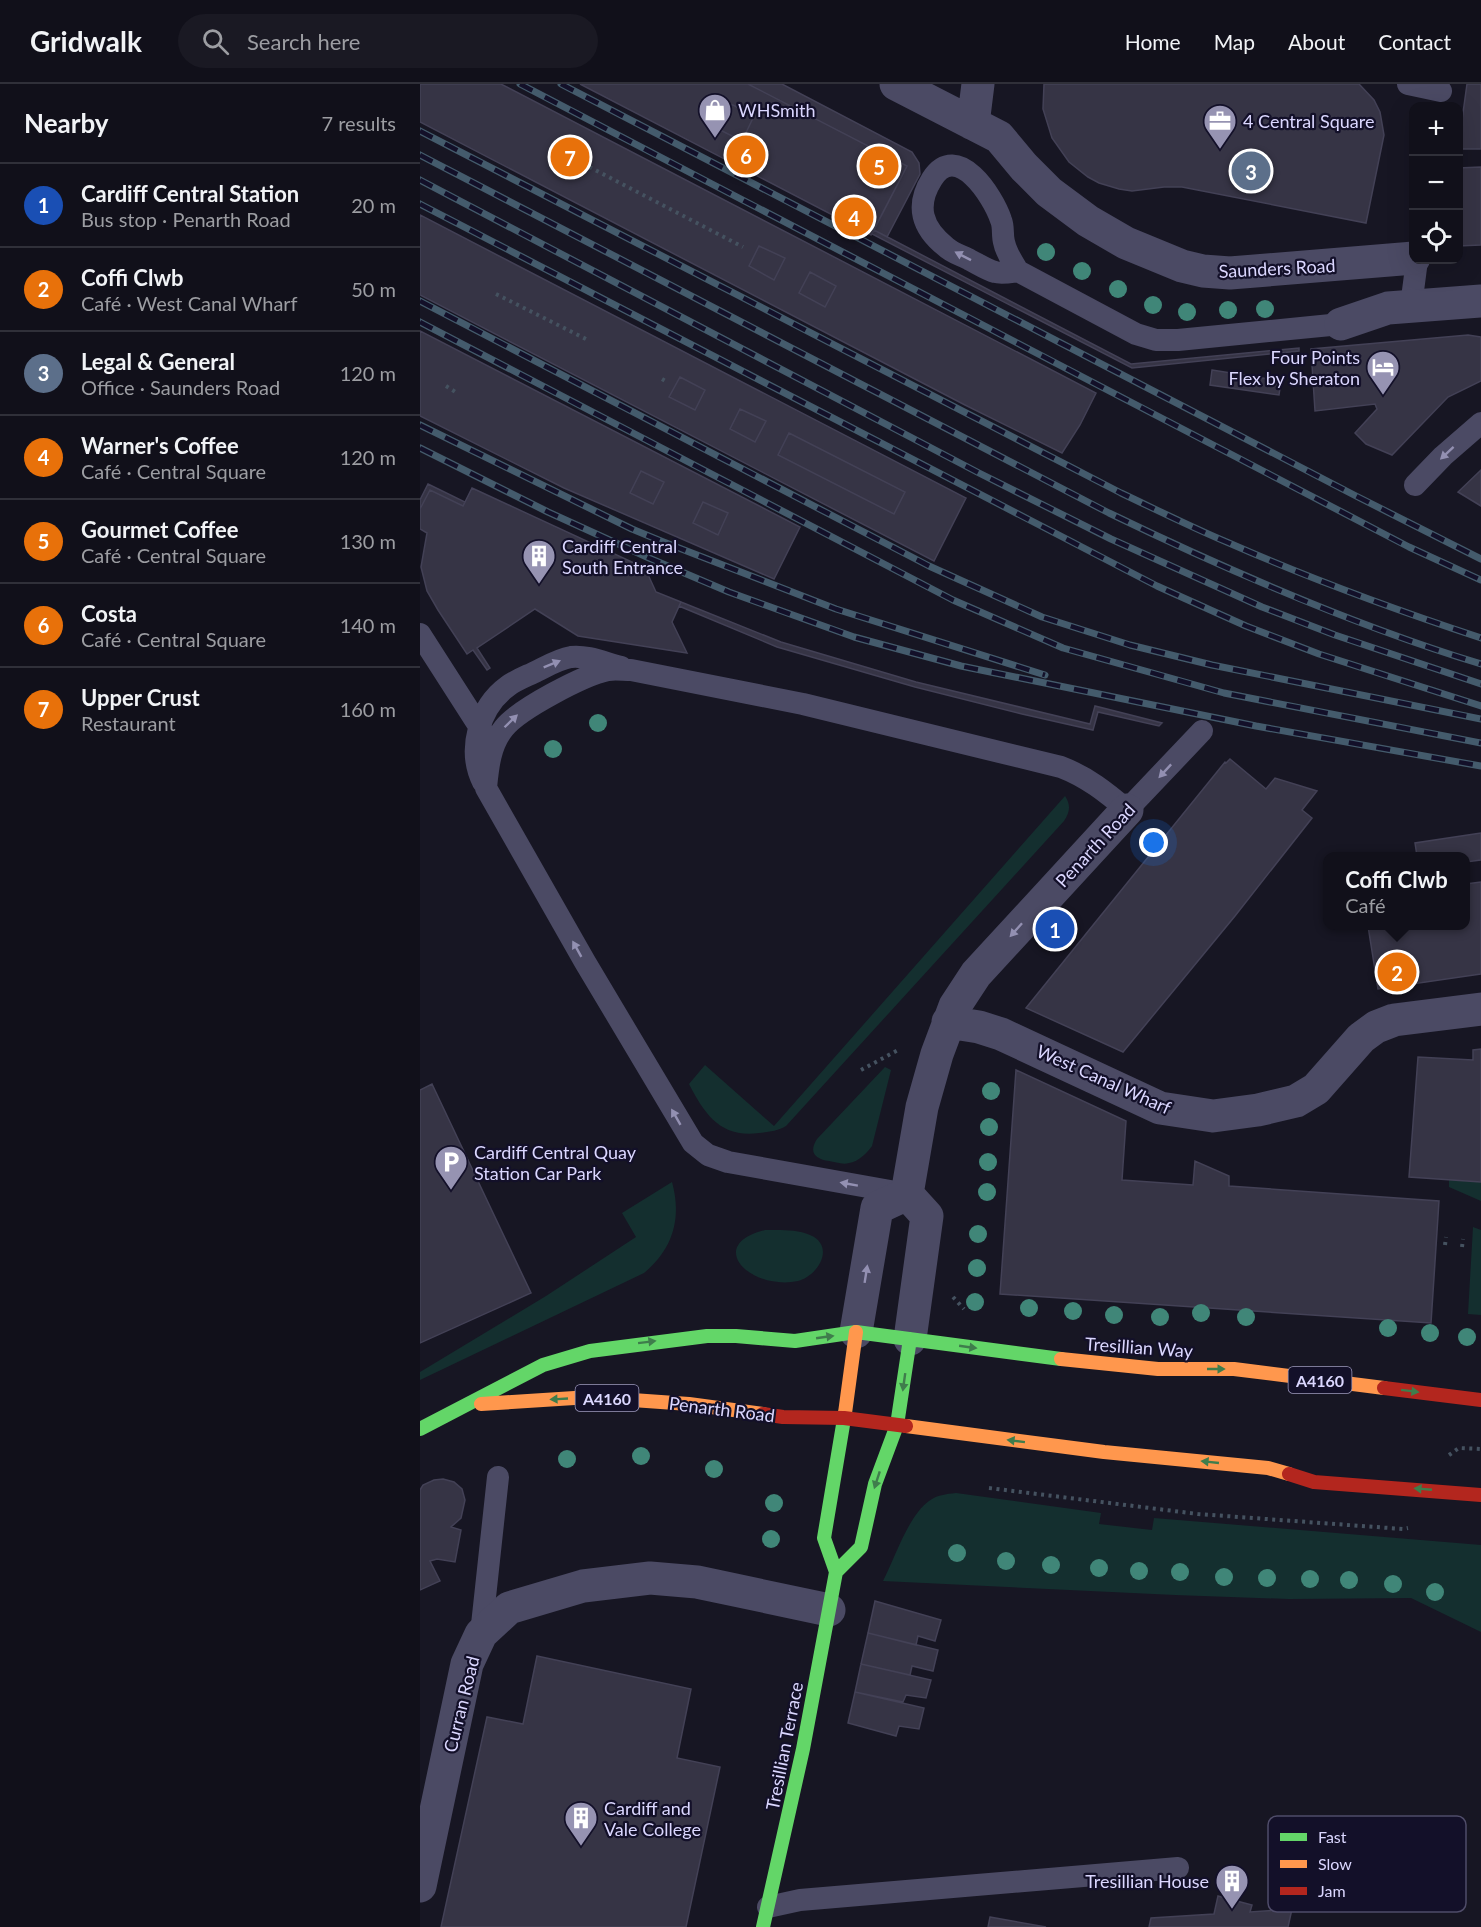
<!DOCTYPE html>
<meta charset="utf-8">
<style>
:root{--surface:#11101a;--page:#1a1923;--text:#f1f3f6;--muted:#9c9da2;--line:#303039;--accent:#9693b2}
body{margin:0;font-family:Lato,sans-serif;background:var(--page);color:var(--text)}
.controls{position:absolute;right:18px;top:18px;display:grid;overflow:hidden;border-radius:12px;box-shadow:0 6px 24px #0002}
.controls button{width:54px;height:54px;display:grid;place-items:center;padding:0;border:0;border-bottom:2px solid var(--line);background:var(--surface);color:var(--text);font:30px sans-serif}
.you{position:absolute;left:734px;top:759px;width:21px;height:21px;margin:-15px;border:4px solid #fff;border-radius:50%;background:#1a73e8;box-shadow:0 0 0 9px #1a73e833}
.badge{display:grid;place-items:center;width:39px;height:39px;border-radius:50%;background:var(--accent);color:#fff;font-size:20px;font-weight:700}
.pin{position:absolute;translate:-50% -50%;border:3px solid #fff;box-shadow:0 2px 6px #0006}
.popup{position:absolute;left:903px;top:768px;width:147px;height:78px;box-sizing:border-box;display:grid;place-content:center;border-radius:12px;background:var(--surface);filter:drop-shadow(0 2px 4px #0005);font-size:20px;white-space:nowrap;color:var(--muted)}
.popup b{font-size:22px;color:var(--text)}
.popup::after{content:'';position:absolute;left:50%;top:100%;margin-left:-12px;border:12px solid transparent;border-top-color:var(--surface)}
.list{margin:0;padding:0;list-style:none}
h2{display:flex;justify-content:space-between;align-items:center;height:78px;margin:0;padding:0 24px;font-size:26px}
h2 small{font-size:20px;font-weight:400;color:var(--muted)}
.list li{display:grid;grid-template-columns:39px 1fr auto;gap:18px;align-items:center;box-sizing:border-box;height:84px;padding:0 24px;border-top:2px solid var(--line)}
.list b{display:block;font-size:22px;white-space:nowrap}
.list p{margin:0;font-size:20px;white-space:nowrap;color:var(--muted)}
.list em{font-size:20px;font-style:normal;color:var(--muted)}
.icon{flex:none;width:33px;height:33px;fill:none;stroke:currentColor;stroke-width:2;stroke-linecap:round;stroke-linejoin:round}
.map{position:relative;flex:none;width:1061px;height:1843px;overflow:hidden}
header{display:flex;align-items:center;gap:36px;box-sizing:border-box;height:84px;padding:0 30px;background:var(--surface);border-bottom:2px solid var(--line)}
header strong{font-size:28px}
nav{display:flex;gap:33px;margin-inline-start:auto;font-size:21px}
.search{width:420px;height:54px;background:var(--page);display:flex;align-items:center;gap:15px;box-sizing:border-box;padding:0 21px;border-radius:33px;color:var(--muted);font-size:22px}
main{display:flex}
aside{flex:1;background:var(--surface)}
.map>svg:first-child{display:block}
.green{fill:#142f2f}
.building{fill:#363445;stroke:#434156;stroke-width:1.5}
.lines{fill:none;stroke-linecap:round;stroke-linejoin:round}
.path{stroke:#455260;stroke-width:4;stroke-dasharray:3 4.5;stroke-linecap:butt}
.lane{stroke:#4b4a64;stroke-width:22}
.street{stroke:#4b4a64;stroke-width:33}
.fast{stroke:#63d668;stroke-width:14}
.slow{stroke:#ff974d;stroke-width:14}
.jam{stroke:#b3261e;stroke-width:14}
.rail-casing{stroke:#445b6c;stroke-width:7}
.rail{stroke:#131029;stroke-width:4.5;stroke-dasharray:14;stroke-linecap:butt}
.tree{fill:#408678}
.oneway{fill:#9390b2}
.oneway2{fill:#3f7d4c}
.labels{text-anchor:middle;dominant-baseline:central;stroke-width:4.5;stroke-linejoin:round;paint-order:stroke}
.shield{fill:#131029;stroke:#9f9bbf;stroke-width:1.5}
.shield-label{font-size:16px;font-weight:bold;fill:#dbd7ff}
.poi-label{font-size:18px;fill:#dbd7ff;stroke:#131029;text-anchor:start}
.street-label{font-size:18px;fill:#dbd7ff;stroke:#131029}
.key{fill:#131029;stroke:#4f4c69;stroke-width:1.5}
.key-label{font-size:16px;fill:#dbd7ff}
</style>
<header>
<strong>Gridwalk</strong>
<div class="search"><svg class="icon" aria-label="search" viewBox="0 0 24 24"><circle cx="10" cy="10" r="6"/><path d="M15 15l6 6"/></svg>Search here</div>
<nav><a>Home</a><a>Map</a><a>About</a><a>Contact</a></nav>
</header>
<main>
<aside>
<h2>Nearby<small>7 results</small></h2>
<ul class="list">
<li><span class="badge" style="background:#1a4fb4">1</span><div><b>Cardiff Central Station</b><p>Bus stop · Penarth Road</p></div><em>20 m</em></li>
<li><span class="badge" style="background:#e8710a">2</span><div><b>Coffi Clwb</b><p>Café · West Canal Wharf</p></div><em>50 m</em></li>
<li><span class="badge" style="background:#5c6f8a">3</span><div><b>Legal &amp; General</b><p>Office · Saunders Road</p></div><em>120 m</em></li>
<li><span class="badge" style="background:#e8710a">4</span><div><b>Warner's Coffee</b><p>Café · Central Square</p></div><em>120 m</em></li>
<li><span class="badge" style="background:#e8710a">5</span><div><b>Gourmet Coffee</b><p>Café · Central Square</p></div><em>130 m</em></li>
<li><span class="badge" style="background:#e8710a">6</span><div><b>Costa</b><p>Café · Central Square</p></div><em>140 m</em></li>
<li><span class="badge" style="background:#e8710a">7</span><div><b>Upper Crust</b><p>Restaurant</p></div><em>160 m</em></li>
</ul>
</aside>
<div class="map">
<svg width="1061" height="1843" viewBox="0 0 1061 1843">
<rect width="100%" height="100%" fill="#171623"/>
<path class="green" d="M 645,712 C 651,721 650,728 644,737 L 366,1042 C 358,1047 348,1048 339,1049 C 301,1054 285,1031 269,1000 L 285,981 L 354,1042 Z
M 465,983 L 471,986 L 452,1062 C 447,1069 438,1078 429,1079 C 423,1081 415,1078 409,1077 C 396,1075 388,1069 397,1055 Z
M 1029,1096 L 1061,1098 L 1061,1117 L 1029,1103 Z
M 252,1098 C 262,1134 253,1165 224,1189 L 0,1296 L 0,1288 L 126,1212 L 216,1153 L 202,1129 Z
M 1053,1143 L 1061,1146 L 1061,1231 L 1048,1230 Z
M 345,1146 C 360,1146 376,1145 390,1151 C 416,1162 398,1192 378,1197 C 331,1207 284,1161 345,1146 Z
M 536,1409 L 681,1429 L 679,1440 L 732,1446 L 734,1434 L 1061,1461 L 1061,1548 L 991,1514 L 869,1515 L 755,1511 L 463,1497 C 475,1474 488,1432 509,1417 C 517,1411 526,1410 536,1409 Z"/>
<path class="building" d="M 0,0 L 81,0 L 676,309 L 660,341 L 642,369 L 545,321 L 0,38 Z
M 160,0 L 328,0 L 487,82 L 451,151 Z
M 328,0 L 362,0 L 492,68 L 499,79 L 500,90 L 467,153 L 454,146 L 487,82 Z
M 624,0 L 939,0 L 954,16 L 960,28 L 964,51 L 946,139 L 762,103 L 744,103 L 712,107 L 699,105 L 679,99 L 668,93 L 649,78 L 632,54 L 623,25 Z
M 1047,0 L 1061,0 L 1061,65 L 1038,65 Z
M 309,21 L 313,21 L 332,31 L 333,34 L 323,55 L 320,56 L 300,46 L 298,42 Z
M 1061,83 L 1061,161 L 1038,162 L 1038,84 Z
M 0,131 L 546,414 L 514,477 L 0,211 Z
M 454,146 L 711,280 L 879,264 L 879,267 L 712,284 L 452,150 Z
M 339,162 L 365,174 L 354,196 L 329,182 Z
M 390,188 L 416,202 L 405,223 L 379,209 Z
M 0,247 L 380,443 L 354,495 L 144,404 L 0,332 Z
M 1048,251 L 1061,253 L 1061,297 L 1028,313 L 972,371 L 946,360 L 935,349 L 957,325 L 955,320 L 895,327 L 891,265 Z
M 792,286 L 861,297 L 859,311 L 790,301 Z
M 260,293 L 285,306 L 275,326 L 249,313 Z
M 320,325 L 346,337 L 335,358 L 310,345 Z
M 369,349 L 485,408 L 474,430 L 358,371 Z
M 1061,386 L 1061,422 L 1038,408 Z
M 221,387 L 244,398 L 233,420 L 210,409 Z
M 8,400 L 45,418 L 43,422 L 10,406 L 0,425 L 0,416 Z
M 52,404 L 225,484 L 236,508 L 261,518 L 252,538 L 267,569 L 158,552 L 115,525 L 57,564 L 70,584 L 67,586 L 53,566 L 47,570 L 18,526 L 7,507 L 1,483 L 7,449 L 0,445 L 0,425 L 10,406 L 43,422 Z
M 283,418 L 308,429 L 298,451 L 273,439 Z
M 261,518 L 361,558 L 496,598 L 670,640 L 675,622 L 742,639 L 739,642 L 678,628 L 673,646 L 602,630 L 495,603 L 357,563 L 259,522 Z
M 810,675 L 846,705 L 855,694 L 897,707 L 882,726 L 892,734 L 815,832 L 703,968 L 606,924 L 805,678 L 806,679 Z
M 1061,749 L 1061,776 L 1046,778 L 1046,772 L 997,772 L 995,759 Z
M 1061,798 L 1061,890 L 958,905 L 948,842 L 1046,842 L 1046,800 Z
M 643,828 L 650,835 L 628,860 L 620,853 Z
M 1061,965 L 1061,1098 L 989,1093 L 998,973 L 1053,976 L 1053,966 Z
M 596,986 L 706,1037 L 702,1096 L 773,1101 L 775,1077 L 809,1092 L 809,1102 L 1019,1117 L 1011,1239 L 580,1210 Z
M 12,1000 L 111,1209 L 0,1259 L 0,1006 Z
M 23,1395 L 34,1398 L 42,1405 L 45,1416 L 41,1434 L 31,1443 L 41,1446 L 35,1478 L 17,1475 L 10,1477 L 20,1497 L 0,1506 L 0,1406 L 3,1401 L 14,1396 Z
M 455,1517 L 521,1536 L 515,1557 L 498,1552 L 496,1561 L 448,1549 Z
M 448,1549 L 518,1566 L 513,1587 L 492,1582 L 490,1591 L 441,1580 Z
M 117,1572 L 271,1605 L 257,1674 L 300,1683 L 266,1843 L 21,1843 L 67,1633 L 103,1640 Z
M 441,1580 L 511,1596 L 506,1614 L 486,1611 L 483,1618 L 435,1608 Z
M 435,1608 L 504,1624 L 499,1645 L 479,1642 L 476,1652 L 428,1639 Z
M 798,1812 L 832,1821 L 830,1828 L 872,1825 L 868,1843 L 729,1843 L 731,1834 L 794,1830 Z
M 570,1833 L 626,1843 L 568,1843 Z"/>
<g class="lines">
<path class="path" d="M 156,76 L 323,163
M 76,210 L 166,255
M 242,295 L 247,298
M 26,302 L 37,309
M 441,986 L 480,965
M 1025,1161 L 1026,1153
M 1042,1163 L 1043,1155
M 533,1213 L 544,1225
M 1029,1371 L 1039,1364 L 1061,1365
M 569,1404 L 778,1430 L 983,1445 L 988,1444"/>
<path class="lane" d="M 988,0 L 1021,7
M 598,187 C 593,178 586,169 584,158 C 582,151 584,143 581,136 C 573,112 537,56 512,95 C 495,122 502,144 526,163 C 532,169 543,172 550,176 C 558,180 567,186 575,188 C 582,190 591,188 598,187 L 716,250 L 736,256 L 758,256 L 921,240
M 991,222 L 997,176
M 995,401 L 1023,372 L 1061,339
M 0,550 L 66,653
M 63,698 C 47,666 59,623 88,602 C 96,596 107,592 117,587 C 127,582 139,575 151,573 C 167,571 185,579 201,583
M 487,1110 L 308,1078 L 288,1071 L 273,1059 L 165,878 L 66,704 C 68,683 70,661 84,644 C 99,625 164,591 188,586 C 195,585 203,586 211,586 L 383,620 L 641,683 C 667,693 686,708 707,726 L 782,647
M 61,1550 L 78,1393
M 348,1823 L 380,1816 L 758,1784"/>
<path class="street" d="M 476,0 L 579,53 L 604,83 L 629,108 L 668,137 L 706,159 L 762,182 L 783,187 L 810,189 L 994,174
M 553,40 L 558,0
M 921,240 L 968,224 L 1061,217
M 528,938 L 559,943 L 581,950 L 740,1024 L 793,1032 L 838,1026 L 876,1017 L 896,1005 L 941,954 L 956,943 L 974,936 L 1061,925
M 487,1110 L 502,1023 L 517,970 L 535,922 L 556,890 L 707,726
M 487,1110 L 507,1132 L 490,1255
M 436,1248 L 457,1124 L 487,1110
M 0,1802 L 47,1580 L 61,1550 L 89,1524 L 163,1502 L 230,1494 L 277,1498 L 409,1526"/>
<path class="fast" d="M 0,1345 L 123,1281 L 170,1267 L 287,1252 L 316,1252 L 375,1257 L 436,1248 L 641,1275
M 416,1488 L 441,1463 L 455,1400 L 477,1341 L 490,1255
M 343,1843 L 383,1665 L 416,1488 L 404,1454 L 425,1329"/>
<path class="slow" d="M 641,1275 L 738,1285 L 814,1285 L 964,1304
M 61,1320 L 170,1313 L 269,1320 L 343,1330
M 425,1329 L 436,1248
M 486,1342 L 684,1368 L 848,1384 L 869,1390"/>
<path class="jam" d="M 964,1304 L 1061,1316
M 343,1330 L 363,1333 L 424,1334 L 486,1342
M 869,1390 L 894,1398 L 1061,1411"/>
<g class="rail-casing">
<path id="rail" d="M 100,0 L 989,463 L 1061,496
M 141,0 L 936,412 L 1061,475
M 0,47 L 701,409 C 737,426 773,444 809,459 C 891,495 976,526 1061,554
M 0,71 L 689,429 C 809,487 933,541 1061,580
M 0,96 L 559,389 L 691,455 L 842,523 L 915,551 L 1061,600
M 0,120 L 737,502 L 826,542 L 899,570 L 1061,622
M 0,217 L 509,482 L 622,533 L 710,561 L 792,581 L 1061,635
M 0,238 L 533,516 L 643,564 L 804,609 L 1061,659
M 0,341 L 212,445 L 241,457 L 416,525 L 625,591
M 0,364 L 128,428 L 229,474 L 309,508 L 434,553 L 541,582 L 836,642 L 1061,682"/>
</g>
<use href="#rail" class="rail"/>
</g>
<g class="tree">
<circle cx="626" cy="168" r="9"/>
<circle cx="662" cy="187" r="9"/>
<circle cx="698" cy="205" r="9"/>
<circle cx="733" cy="221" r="9"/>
<circle cx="845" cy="225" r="9"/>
<circle cx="808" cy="226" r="9"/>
<circle cx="767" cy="228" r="9"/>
<circle cx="178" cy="639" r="9"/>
<circle cx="133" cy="665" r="9"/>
<circle cx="571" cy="1007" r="9"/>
<circle cx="569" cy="1043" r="9"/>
<circle cx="568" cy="1078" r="9"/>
<circle cx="567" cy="1108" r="9"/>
<circle cx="558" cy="1150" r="9"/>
<circle cx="557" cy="1184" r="9"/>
<circle cx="555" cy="1218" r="9"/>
<circle cx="609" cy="1224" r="9"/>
<circle cx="653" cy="1227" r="9"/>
<circle cx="781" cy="1229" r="9"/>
<circle cx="694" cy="1231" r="9"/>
<circle cx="740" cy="1233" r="9"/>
<circle cx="826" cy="1233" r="9"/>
<circle cx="968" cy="1244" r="9"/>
<circle cx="1010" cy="1249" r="9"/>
<circle cx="1047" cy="1253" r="9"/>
<circle cx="221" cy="1372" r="9"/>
<circle cx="147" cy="1375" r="9"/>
<circle cx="294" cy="1385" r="9"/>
<circle cx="354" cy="1419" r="9"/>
<circle cx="351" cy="1455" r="9"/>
<circle cx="537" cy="1469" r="9"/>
<circle cx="586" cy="1477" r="9"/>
<circle cx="631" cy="1481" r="9"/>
<circle cx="679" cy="1484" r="9"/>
<circle cx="719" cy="1487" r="9"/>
<circle cx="760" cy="1488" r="9"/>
<circle cx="804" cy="1493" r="9"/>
<circle cx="847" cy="1494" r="9"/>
<circle cx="890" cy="1495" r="9"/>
<circle cx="929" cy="1496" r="9"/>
<circle cx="973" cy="1500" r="9"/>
<circle cx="1015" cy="1508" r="9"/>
</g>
<defs><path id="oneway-solid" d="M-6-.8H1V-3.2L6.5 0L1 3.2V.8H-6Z" transform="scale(1.5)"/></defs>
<g class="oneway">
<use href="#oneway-solid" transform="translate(543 172) rotate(-153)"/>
<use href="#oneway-solid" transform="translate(1027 369) rotate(137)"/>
<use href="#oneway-solid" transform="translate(132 580) rotate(-22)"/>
<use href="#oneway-solid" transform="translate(91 637) rotate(-44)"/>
<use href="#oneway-solid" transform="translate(745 687) rotate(133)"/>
<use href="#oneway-solid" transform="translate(596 846) rotate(132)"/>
<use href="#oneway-solid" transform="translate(157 865) rotate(-119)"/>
<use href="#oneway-solid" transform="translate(256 1033) rotate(-120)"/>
<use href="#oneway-solid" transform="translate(429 1100) rotate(-170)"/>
<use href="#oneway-solid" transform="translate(446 1190) rotate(-81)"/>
</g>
<g class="oneway2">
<use href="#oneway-solid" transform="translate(405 1253) rotate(-8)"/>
<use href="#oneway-solid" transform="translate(227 1258) rotate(-7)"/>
<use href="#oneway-solid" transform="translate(548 1263) rotate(8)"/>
<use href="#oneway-solid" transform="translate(796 1285)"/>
<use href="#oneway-solid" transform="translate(484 1298) rotate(98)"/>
<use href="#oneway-solid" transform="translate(990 1307) rotate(7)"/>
<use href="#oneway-solid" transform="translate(139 1315) rotate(177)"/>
<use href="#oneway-solid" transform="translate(596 1357) rotate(-173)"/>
<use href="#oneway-solid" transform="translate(790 1378) rotate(-174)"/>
<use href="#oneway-solid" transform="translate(457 1396) rotate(108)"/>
<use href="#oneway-solid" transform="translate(1003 1405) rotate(-175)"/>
</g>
<defs>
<g id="shop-pin" transform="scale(1.725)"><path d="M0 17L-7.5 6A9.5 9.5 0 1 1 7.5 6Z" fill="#9693b2" stroke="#131029"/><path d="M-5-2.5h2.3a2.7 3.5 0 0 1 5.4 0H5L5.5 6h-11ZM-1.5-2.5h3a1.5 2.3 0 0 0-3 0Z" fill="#fff"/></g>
<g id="office-pin" transform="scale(1.725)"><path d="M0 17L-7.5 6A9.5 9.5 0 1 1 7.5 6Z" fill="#9693b2" stroke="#131029"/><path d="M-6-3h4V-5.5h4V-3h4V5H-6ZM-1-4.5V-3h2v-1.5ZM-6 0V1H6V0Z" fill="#fff"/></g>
<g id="hotel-pin" transform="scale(1.725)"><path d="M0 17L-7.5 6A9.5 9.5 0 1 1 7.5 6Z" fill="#9693b2" stroke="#131029"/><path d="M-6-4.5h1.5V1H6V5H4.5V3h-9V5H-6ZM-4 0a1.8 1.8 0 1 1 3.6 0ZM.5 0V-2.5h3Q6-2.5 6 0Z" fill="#fff"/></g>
<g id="building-pin" transform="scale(1.725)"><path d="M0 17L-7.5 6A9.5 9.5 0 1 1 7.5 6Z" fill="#9693b2" stroke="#131029"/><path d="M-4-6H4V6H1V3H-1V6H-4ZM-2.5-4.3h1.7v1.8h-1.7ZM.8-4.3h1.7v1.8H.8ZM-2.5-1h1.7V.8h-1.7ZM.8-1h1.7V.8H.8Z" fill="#fff"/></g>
<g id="parking-pin" transform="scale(1.725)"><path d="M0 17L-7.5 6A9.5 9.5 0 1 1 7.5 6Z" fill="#9693b2" stroke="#131029"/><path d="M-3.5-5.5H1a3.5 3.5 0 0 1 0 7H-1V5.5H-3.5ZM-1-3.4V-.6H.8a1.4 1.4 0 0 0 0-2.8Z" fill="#fff"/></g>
</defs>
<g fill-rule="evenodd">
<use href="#shop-pin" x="295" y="26"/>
<use href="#office-pin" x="800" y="37"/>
<use href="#hotel-pin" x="963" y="283"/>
<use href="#building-pin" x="119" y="472"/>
<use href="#parking-pin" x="31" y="1078"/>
<use href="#building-pin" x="161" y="1734"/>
<use href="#building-pin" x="812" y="1797"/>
</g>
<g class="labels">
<g class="shield">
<rect x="868.5" y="1283" width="63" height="26" rx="4.5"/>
<rect x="155.5" y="1301" width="63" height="26" rx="4.5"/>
</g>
<g class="shield-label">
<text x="900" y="1296">A4160</text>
<text x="187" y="1314">A4160</text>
</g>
<g class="poi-label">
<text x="318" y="26">WHSmith</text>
<text x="823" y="37">4 Central Square</text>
<text x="940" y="273" text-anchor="end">Four Points<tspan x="940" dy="21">Flex by Sheraton</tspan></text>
<text x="142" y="462">Cardiff Central<tspan x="142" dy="21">South Entrance</tspan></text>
<text x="54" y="1068">Cardiff Central Quay<tspan x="54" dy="21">Station Car Park</tspan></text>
<text x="184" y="1724">Cardiff and<tspan x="184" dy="21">Vale College</tspan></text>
<text x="789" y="1797" text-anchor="end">Tresillian House</text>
</g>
<g class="street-label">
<text transform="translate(857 184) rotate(-3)">Saunders Road</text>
<text transform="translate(675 761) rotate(-47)">Penarth Road</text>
<text transform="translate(684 995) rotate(24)">West Canal Wharf</text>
<text transform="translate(719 1263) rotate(4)">Tresillian Way</text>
<text transform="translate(302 1325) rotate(7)">Penarth Road</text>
<text transform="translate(41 1620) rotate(-76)">Curran Road</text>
<text transform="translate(364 1662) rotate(-79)">Tresillian Terrace</text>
</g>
</g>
<rect x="848" y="1732" width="198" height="96" rx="9" class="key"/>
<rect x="860" y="1749" width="27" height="8" fill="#63d668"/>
<rect x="860" y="1776" width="27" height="8" fill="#ff974d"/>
<rect x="860" y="1803" width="27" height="8" fill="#b3261e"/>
<g class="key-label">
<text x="898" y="1759">Fast</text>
<text x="898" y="1786">Slow</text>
<text x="898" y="1813">Jam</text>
</g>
</svg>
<div class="controls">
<button>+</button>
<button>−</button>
<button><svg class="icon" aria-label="locate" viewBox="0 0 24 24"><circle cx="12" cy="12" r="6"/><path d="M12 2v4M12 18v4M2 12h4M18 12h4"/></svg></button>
</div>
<div class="you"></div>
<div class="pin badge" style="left:635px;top:845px;background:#1a4fb4">1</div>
<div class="pin badge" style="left:977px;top:888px;background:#e8710a">2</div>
<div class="popup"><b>Coffi Clwb</b>Café</div>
<div class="pin badge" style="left:831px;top:87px;background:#5c6f8a">3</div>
<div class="pin badge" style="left:434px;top:133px;background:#e8710a">4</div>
<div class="pin badge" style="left:459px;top:82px;background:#e8710a">5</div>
<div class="pin badge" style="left:326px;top:71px;background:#e8710a">6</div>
<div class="pin badge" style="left:150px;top:73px;background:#e8710a">7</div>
</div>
</main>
